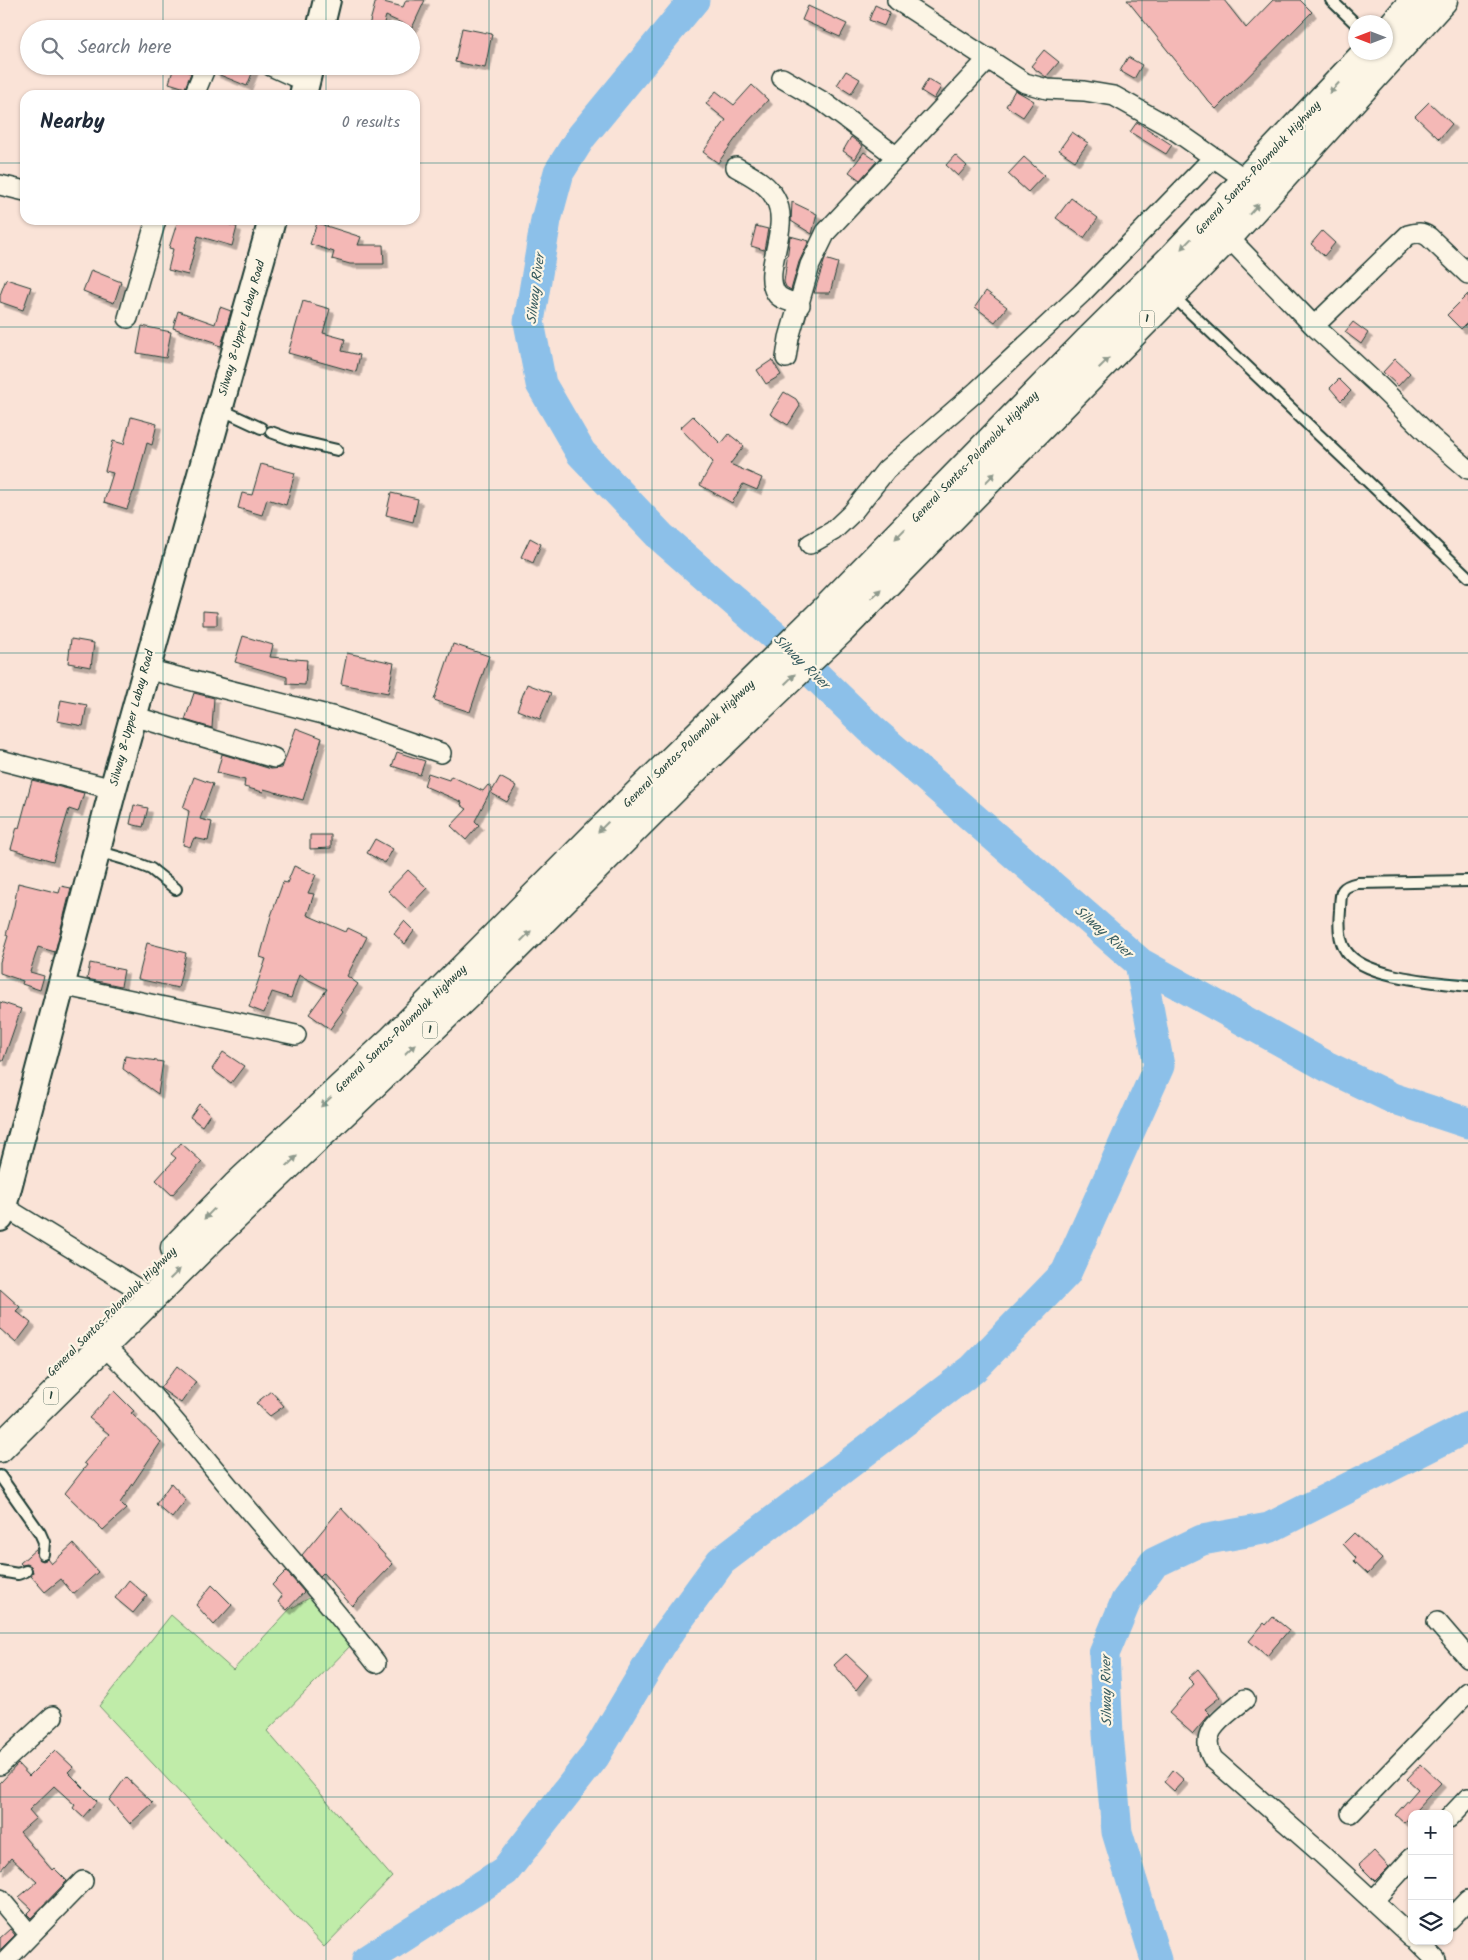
<!DOCTYPE html>
<meta charset="utf-8">
<style>
:root{--surface:#fff;--page:#f2f2f3;--text:#1f2937;--muted:#747a83;--line:#e0e1e3}
body{margin:0;font-family:Kalam,sans-serif;background:var(--page);color:var(--text)}
.controls{position:absolute;right:15px;bottom:15px;display:grid;overflow:hidden;border-radius:10px;box-shadow:0 1px 4px #0004}
.controls button{width:45px;height:45px;display:grid;place-items:center;padding:0;border:0;border-bottom:1px solid var(--line);background:var(--surface);color:var(--text);font:25px sans-serif}
.compass{position:absolute;left:1348px;top:15px;width:45px;height:45px;border-radius:50%;background:var(--surface);box-shadow:0 1px 4px #0004;rotate:270deg}
.list{margin:0;padding:0;list-style:none}
h2{display:flex;justify-content:space-between;align-items:center;height:65px;margin:0;padding:0 20px;font-size:21px}
h2 small{font-size:16px;font-weight:400;color:var(--muted)}
.icon{flex:none;width:28px;height:28px;fill:none;stroke:currentColor;stroke-width:2;stroke-linecap:round;stroke-linejoin:round}
.map{position:relative;flex:none;width:1468px;height:1960px;overflow:hidden}
.search{position:absolute;background:var(--surface);box-shadow:0 1px 4px #0004;left:20px;top:20px;width:400px;height:55px;display:flex;align-items:center;gap:12px;box-sizing:border-box;padding:0 18px;border-radius:28px;color:var(--muted);font-size:19px}
.panel{position:absolute;background:var(--surface);box-shadow:0 1px 4px #0004;left:20px;top:90px;width:400px;height:135px;border-radius:15px}
.map>svg:first-child{display:block}
.green{fill:#c0eca9;stroke:#70946e}
.lines{fill:none;stroke-linecap:round;stroke-linejoin:round}
.river{stroke:#8cc0e9;stroke-width:31}
.building{fill:#f4b8b6;stroke:#1f3d34;filter:url(#shadow)}
.lane-casing{stroke:#1f3d34;stroke-width:14}
.street-casing{stroke:#1f3d34;stroke-width:22}
.secondary-casing{stroke:#1f3d34;stroke-width:30}
.highway-casing{stroke:#1f3d34;stroke-width:31}
.lane{stroke:#fcf5e5;stroke-width:10}
.street{stroke:#fcf5e5;stroke-width:19}
.secondary{stroke:#fcf5e5;stroke-width:26}
.highway{stroke:#fcf5e5;stroke-width:28}
.oneway{fill:#8e998c}
.grid{fill:none;stroke:#0f766e;stroke-width:1;stroke-opacity:0.55}
.labels{text-anchor:middle;dominant-baseline:central;stroke-width:4.5;stroke-linejoin:round;paint-order:stroke}
.shield{fill:#fcf5e5;stroke:#617469;stroke-width:1}
.shield-label{font-size:11px;font-weight:bold;fill:#1f3d34}
.street-label{font-size:12px;fill:#1f3d34;stroke:#fcf5e5}
.water-label{font-size:14px;font-style:italic;fill:#3a5e61;stroke:#fcf5e5}
</style>
<div class="map">
<svg width="1468" height="1960" viewBox="0 0 1468 1960">
<defs>
<filter id="shadow"><feDropShadow dx="4.5" dy="4.5" stdDeviation="0" flood-color="#0004"/></filter>
</defs>
<rect width="100%" height="100%" fill="#fae3d7"/>
<filter id="ink" filterUnits="userSpaceOnUse"><feTurbulence type="fractalNoise" baseFrequency=".02" numOctaves="2"/><feDisplacementMap in="SourceGraphic" scale="10" xChannelSelector="R" yChannelSelector="G"/><feConvolveMatrix kernelMatrix="1 2 1 2 8 2 1 2 1" color-interpolation-filters="sRGB"/></filter>
<g filter="url(#ink)">
<path class="green" d="M 318,1593 L 357,1639 L 267,1731 L 392,1877 L 324,1947 L 99,1706 L 171,1615 L 233,1670 L 290,1609 Z"/>
<g class="lines">
<path class="river" d="M 694,0 L 581,137 L 559,172 L 546,220 L 529,322 L 541,384 L 581,453 L 661,537 L 779,640 L 871,729 L 1140,963 L 1328,1067 L 1392,1098 L 1468,1123
M 367,1960 L 505,1871 L 594,1757 L 664,1639 L 721,1561 L 973,1369 L 1066,1273 L 1159,1066 L 1140,963
M 1156,1960 L 1117,1832 L 1108,1734 L 1104,1654 L 1126,1601 L 1154,1563 L 1202,1540 L 1269,1528 L 1468,1427"/>
</g>
<path class="building" d="M 376,0 L 403,7 L 406,0 L 425,0 L 412,28 L 386,16 L 382,29 L 368,29 Z
M 1127,0 L 1224,0 L 1246,28 L 1273,0 L 1300,0 L 1312,12 L 1216,109 L 1209,102 Z
M 875,5 L 890,12 L 884,26 L 869,20 Z
M 808,6 L 847,24 L 840,37 L 802,20 Z
M 462,28 L 492,34 L 485,68 L 455,62 Z
M 1044,50 L 1059,62 L 1046,77 L 1031,66 Z
M 1128,57 L 1142,65 L 1134,79 L 1120,71 Z
M 217,66 L 255,66 L 247,86 L 215,73 Z
M 174,67 L 191,73 L 185,88 L 169,83 Z
M 846,71 L 860,79 L 851,94 L 837,85 Z
M 928,79 L 941,87 L 934,99 L 921,91 Z
M 752,85 L 768,100 L 746,124 L 718,163 L 703,152 L 726,120 L 706,104 L 716,91 L 734,105 Z
M 1015,90 L 1034,101 L 1023,117 L 1006,106 Z
M 1429,102 L 1452,124 L 1439,139 L 1415,116 Z
M 1137,122 L 1172,145 L 1166,154 L 1130,132 Z
M 1072,132 L 1088,143 L 1075,161 L 1059,150 Z
M 851,137 L 863,146 L 855,159 L 843,151 Z
M 864,152 L 877,161 L 860,180 L 849,172 Z
M 955,155 L 967,166 L 958,176 L 946,165 Z
M 1024,157 L 1044,175 L 1028,192 L 1008,174 Z
M 1071,198 L 1098,218 L 1084,238 L 1056,218 Z
M 792,202 L 817,214 L 812,234 L 791,221 Z
M 178,220 L 215,220 L 237,227 L 232,246 L 198,236 L 188,275 L 168,270 L 173,249 L 169,248 Z
M 317,223 L 361,237 L 358,245 L 383,245 L 384,264 L 350,264 L 332,259 L 334,252 L 310,244 Z
M 756,226 L 768,229 L 764,250 L 751,246 Z
M 1322,231 L 1335,243 L 1324,256 L 1311,244 Z
M 790,236 L 809,241 L 799,262 L 791,290 L 786,287 L 784,282 Z
M 825,259 L 838,263 L 830,293 L 814,293 Z
M 91,270 L 121,282 L 114,303 L 83,291 Z
M 6,279 L 31,287 L 23,310 L 0,302 L 0,295 Z
M 986,291 L 1007,307 L 995,322 L 975,307 Z
M 1468,294 L 1468,322 L 1461,329 L 1447,315 Z
M 303,301 L 330,309 L 323,333 L 345,339 L 342,351 L 360,355 L 356,372 L 288,353 Z
M 220,307 L 231,311 L 221,346 L 214,344 L 215,342 L 173,328 L 178,311 L 215,324 Z
M 1353,322 L 1368,333 L 1361,344 L 1345,332 Z
M 142,326 L 171,332 L 166,358 L 137,353 Z
M 1395,359 L 1410,373 L 1398,386 L 1383,372 Z
M 772,360 L 781,375 L 766,384 L 757,370 Z
M 1339,379 L 1351,391 L 1341,401 L 1330,388 Z
M 784,392 L 796,399 L 800,406 L 788,425 L 770,414 Z
M 693,416 L 721,444 L 729,434 L 744,446 L 730,464 L 762,478 L 757,490 L 743,484 L 732,503 L 700,485 L 713,462 L 680,428 Z
M 131,417 L 157,424 L 152,445 L 147,443 L 134,492 L 133,492 L 127,509 L 104,502 L 113,473 L 105,471 L 113,441 L 124,444 Z
M 261,464 L 295,473 L 286,505 L 267,499 L 262,515 L 238,508 L 242,493 L 252,495 Z
M 391,493 L 418,499 L 413,522 L 386,515 Z
M 530,538 L 541,544 L 533,563 L 521,557 Z
M 203,611 L 217,612 L 217,625 L 203,625 Z
M 243,636 L 273,645 L 270,657 L 307,660 L 305,685 L 287,684 L 287,677 L 235,662 Z
M 71,639 L 94,643 L 91,667 L 68,663 Z
M 453,644 L 489,656 L 470,712 L 434,700 Z
M 347,653 L 394,663 L 388,693 L 341,684 Z
M 527,684 L 551,693 L 540,719 L 517,710 Z
M 194,693 L 214,698 L 212,728 L 185,720 Z
M 61,700 L 87,705 L 83,726 L 57,721 Z
M 296,728 L 322,738 L 303,800 L 264,789 L 263,792 L 244,787 L 245,780 L 217,773 L 222,754 L 271,769 L 282,768 Z
M 397,752 L 425,761 L 420,775 L 392,766 Z
M 428,773 L 449,780 L 451,776 L 483,791 L 488,785 L 492,788 L 475,821 L 479,825 L 466,840 L 451,826 L 467,809 L 461,805 L 462,802 L 424,786 Z
M 194,777 L 213,784 L 200,819 L 212,822 L 208,841 L 194,838 L 190,847 L 183,845 L 189,811 L 183,808 Z
M 500,777 L 516,786 L 507,802 L 491,793 Z
M 32,780 L 84,793 L 78,812 L 69,809 L 53,861 L 11,849 L 17,827 L 19,828 Z
M 134,805 L 148,808 L 143,827 L 130,824 Z
M 310,835 L 331,835 L 331,848 L 310,849 Z
M 375,839 L 393,849 L 385,863 L 367,853 Z
M 294,866 L 316,875 L 308,893 L 314,894 L 307,915 L 346,932 L 348,928 L 367,937 L 347,976 L 358,984 L 341,1009 L 343,1011 L 330,1029 L 309,1014 L 327,989 L 299,975 L 291,998 L 272,992 L 264,1013 L 249,1007 L 266,959 L 260,957 L 271,916 L 283,882 L 287,883 Z
M 408,870 L 427,888 L 407,909 L 388,891 Z
M 18,883 L 59,893 L 61,886 L 71,888 L 55,952 L 38,947 L 30,972 L 44,976 L 40,990 L 22,984 L 23,981 L 0,973 L 0,962 L 8,936 L 6,935 L 14,906 Z
M 404,921 L 414,931 L 405,944 L 394,934 Z
M 147,943 L 186,953 L 178,988 L 138,979 Z
M 90,963 L 124,970 L 121,986 L 87,979 Z
M 0,1002 L 21,1009 L 3,1061 L 0,1061 Z
M 223,1052 L 244,1066 L 231,1083 L 212,1069 Z
M 125,1056 L 163,1062 L 158,1094 L 123,1069 Z
M 199,1104 L 210,1114 L 202,1126 L 190,1117 Z
M 181,1143 L 202,1162 L 172,1195 L 156,1180 L 176,1158 L 171,1154 Z
M 0,1289 L 20,1307 L 16,1311 L 31,1323 L 16,1343 L 0,1329 Z
M 177,1366 L 196,1382 L 181,1403 L 160,1388 Z
M 114,1391 L 134,1411 L 131,1413 L 161,1442 L 120,1503 L 126,1509 L 103,1530 L 65,1493 L 87,1465 L 84,1463 L 109,1434 L 89,1418 Z
M 271,1391 L 284,1406 L 270,1416 L 256,1403 Z
M 171,1483 L 186,1500 L 172,1518 L 156,1504 Z
M 341,1508 L 393,1564 L 352,1606 L 323,1573 L 320,1576 L 302,1555 Z
M 1354,1533 L 1382,1559 L 1368,1574 L 1354,1561 L 1356,1558 L 1343,1544 Z
M 73,1544 L 98,1572 L 73,1594 L 61,1579 L 45,1592 L 31,1576 L 33,1572 L 31,1566 L 27,1564 L 22,1565 L 20,1563 L 37,1548 L 37,1556 L 39,1559 L 43,1561 L 47,1559 L 51,1564 Z
M 286,1571 L 304,1592 L 287,1610 L 278,1602 L 282,1596 L 272,1585 Z
M 129,1580 L 147,1596 L 133,1613 L 115,1598 Z
M 212,1585 L 232,1605 L 214,1625 L 196,1605 Z
M 1273,1617 L 1289,1630 L 1267,1656 L 1249,1641 L 1264,1623 L 1266,1625 Z
M 846,1654 L 868,1675 L 856,1690 L 834,1665 Z
M 1198,1669 L 1220,1697 L 1205,1709 L 1210,1714 L 1193,1734 L 1169,1713 L 1194,1684 L 1188,1678 Z
M 55,1750 L 73,1767 L 68,1772 L 97,1801 L 83,1817 L 73,1808 L 75,1805 L 54,1786 L 29,1810 L 36,1818 L 20,1832 L 52,1870 L 54,1868 L 67,1881 L 31,1918 L 27,1914 L 32,1909 L 19,1897 L 37,1882 L 11,1858 L 0,1871 L 0,1783 L 18,1764 L 29,1776 Z
M 1421,1764 L 1441,1783 L 1404,1823 L 1395,1815 L 1418,1789 L 1407,1779 Z
M 1173,1770 L 1184,1780 L 1174,1791 L 1164,1782 Z
M 126,1777 L 153,1803 L 130,1824 L 109,1800 Z
M 1374,1851 L 1389,1867 L 1375,1881 L 1359,1865 Z
M 10,1929 L 15,1935 L 0,1950 L 0,1938 Z"/>
<g class="lines">
<g class="lane-casing">
<path id="lane" d="M 1331,0 L 1356,24
M 1172,295 L 1468,577
M 220,409 L 261,428
M 271,432 L 290,439 L 337,450
M 97,851 L 128,860 L 151,869 L 176,889
M 1468,881 L 1358,883 C 1339,887 1341,892 1340,910 C 1339,922 1338,940 1346,951 C 1364,978 1437,982 1468,986
M 0,1476 L 40,1533 L 44,1542 L 43,1554
M 0,1571 L 18,1574 L 26,1571"/>
</g>
<g class="street-casing">
<path id="street" d="M 897,0 L 1025,83 L 1047,89 L 1084,91 L 1114,96 L 1173,129 L 1246,180
M 271,66 L 306,82
M 782,78 L 825,103 L 897,157
M 194,95 L 206,66
M 736,167 C 750,175 767,183 775,198 C 792,227 761,271 776,293 C 780,300 793,302 800,305
M 0,185 L 25,191
M 1228,237 L 1314,326 L 1379,386 L 1432,438 L 1468,469
M 128,318 L 156,220
M 1314,326 L 1408,235 C 1417,232 1422,232 1429,237 L 1468,274
M 786,358 L 789,338 L 810,265 L 826,232 L 989,58
M 810,544 L 833,531 L 852,513 L 886,470 L 977,391 L 1082,293 L 1214,157
M 146,669 L 339,718 L 441,753
M 133,716 L 274,758
M 0,760 L 113,789
M 61,985 L 296,1035
M 3,1206 L 138,1289
M 103,1345 C 151,1390 192,1442 234,1493 C 282,1549 331,1604 376,1663
M 1437,1622 L 1468,1658
M 1245,1699 C 1226,1716 1196,1731 1213,1759 L 1322,1854 L 1412,1937
M 0,1765 L 53,1716
M 1351,1813 L 1468,1692
M 1449,1818 L 1468,1798
M 0,1899 L 30,1935
M 1373,1901 L 1412,1858
M 1449,1920 L 1468,1900
M 1417,1941 L 1436,1960
M 6,1960 L 83,1881"/>
</g>
<g class="secondary-casing">
<path id="secondary" d="M 320,29 L 327,0
M 303,95 L 310,66
M 0,1218 L 113,789 L 272,220"/>
</g>
<g class="highway-casing">
<path id="highway" d="M 1386,33 L 1415,0
M 175,1248 L 236,1186 L 393,1039 L 596,835 L 824,611 L 1088,341 L 1173,257 L 1367,52
M 0,1448 L 213,1237 L 487,976 L 677,786 L 842,629 L 1228,237 L 1443,0"/>
</g>
<use href="#lane" class="lane"/>
<use href="#street" class="street"/>
<use href="#secondary" class="secondary"/>
<use href="#highway" class="highway"/>
</g>
<defs><path id="oneway-solid" d="M-6-.8H1V-3.2L6.5 0L1 3.2V.8H-6Z" transform="scale(1.25)"/></defs>
<g class="oneway">
<use href="#oneway-solid" transform="translate(1334 88) rotate(133)"/>
<use href="#oneway-solid" transform="translate(1254 209) rotate(-48)"/>
<use href="#oneway-solid" transform="translate(1186 244) rotate(134)"/>
<use href="#oneway-solid" transform="translate(1104 363) rotate(-45)"/>
<use href="#oneway-solid" transform="translate(990 478) rotate(-46)"/>
<use href="#oneway-solid" transform="translate(900 534) rotate(134)"/>
<use href="#oneway-solid" transform="translate(876 594) rotate(-46)"/>
<use href="#oneway-solid" transform="translate(790 679) rotate(-44)"/>
<use href="#oneway-solid" transform="translate(603 827) rotate(135)"/>
<use href="#oneway-solid" transform="translate(526 936) rotate(-45)"/>
<use href="#oneway-solid" transform="translate(410 1049) rotate(-44)"/>
<use href="#oneway-solid" transform="translate(326 1102) rotate(137)"/>
<use href="#oneway-solid" transform="translate(292 1161) rotate(-44)"/>
<use href="#oneway-solid" transform="translate(209 1214) rotate(134)"/>
<use href="#oneway-solid" transform="translate(175 1274) rotate(-44)"/>
</g>
</g>
<path class="grid" d="M 163,0 L 163,29M 326,0 L 326,29M 489,0 L 489,1960M 652,0 L 652,1960M 816,0 L 816,1960M 979,0 L 979,1960M 1142,0 L 1142,1960M 1305,0 L 1305,1960M 163,66 L 163,95M 326,66 L 326,95M 0,163 L 25,163M 415,163 L 1468,163M 163,220 L 163,1960M 326,220 L 326,1960M 0,327 L 1468,327M 0,490 L 1468,490M 0,653 L 1468,653M 0,817 L 1468,817M 0,980 L 1468,980M 0,1143 L 1468,1143M 0,1307 L 1468,1307M 0,1470 L 1468,1470M 0,1633 L 1468,1633M 0,1797 L 1468,1797"/>
<g class="labels">
<g class="shield">
<rect x="1139.5" y="310.5" width="15" height="17" rx="4"/>
<rect x="422.5" y="1021.5" width="15" height="17" rx="4"/>
<rect x="43.5" y="1387.5" width="15" height="17" rx="4"/>
</g>
<g class="shield-label">
<text x="1147" y="319">1</text>
<text x="430" y="1030">1</text>
<text x="51" y="1396">1</text>
</g>
<g class="street-label">
<text transform="translate(1258 168) rotate(-47)">General Santos-Polomolok Highway</text>
<text transform="translate(242 328) rotate(-74)">Silway 8-Upper Labay Road</text>
<text transform="translate(975 457) rotate(-46)">General Santos-Polomolok Highway</text>
<text transform="translate(132 718) rotate(-75)">Silway 8-Upper Labay Road</text>
<text transform="translate(689 744) rotate(-44)">General Santos-Polomolok Highway</text>
<text transform="translate(401 1029) rotate(-44)">General Santos-Polomolok Highway</text>
<text transform="translate(112 1312) rotate(-45)">General Santos-Polomolok Highway</text>
</g>
<g class="water-label">
<text transform="translate(536 289) rotate(-83)">Silway River</text>
<text transform="translate(801 662) rotate(44)">Silway River</text>
<text transform="translate(1103 932) rotate(41)">Silway River</text>
<text transform="translate(1107 1691) rotate(-91)">Silway River</text>
</g>
</g>
</svg>
<div class="controls">
<button>+</button>
<button>−</button>
<button><svg class="icon" aria-label="layers" viewBox="0 0 24 24"><path d="M12 4l9 5-9 5-9-5zM3 14l9 5 9-5"/></svg></button>
</div>
<svg class="compass" viewBox="-18 -18 36 36"><path d="M0-13l5 13h-10z" fill="#e53935"/><path d="M0 13l5-13h-10z" fill="#747a83"/></svg>
<div class="search"><svg class="icon" aria-label="search" viewBox="0 0 24 24"><circle cx="10" cy="10" r="6"/><path d="M15 15l6 6"/></svg>Search here</div>
<section class="panel">
<h2>Nearby<small>0 results</small></h2>
<ul class="list">
</ul>
</section>
</div>
